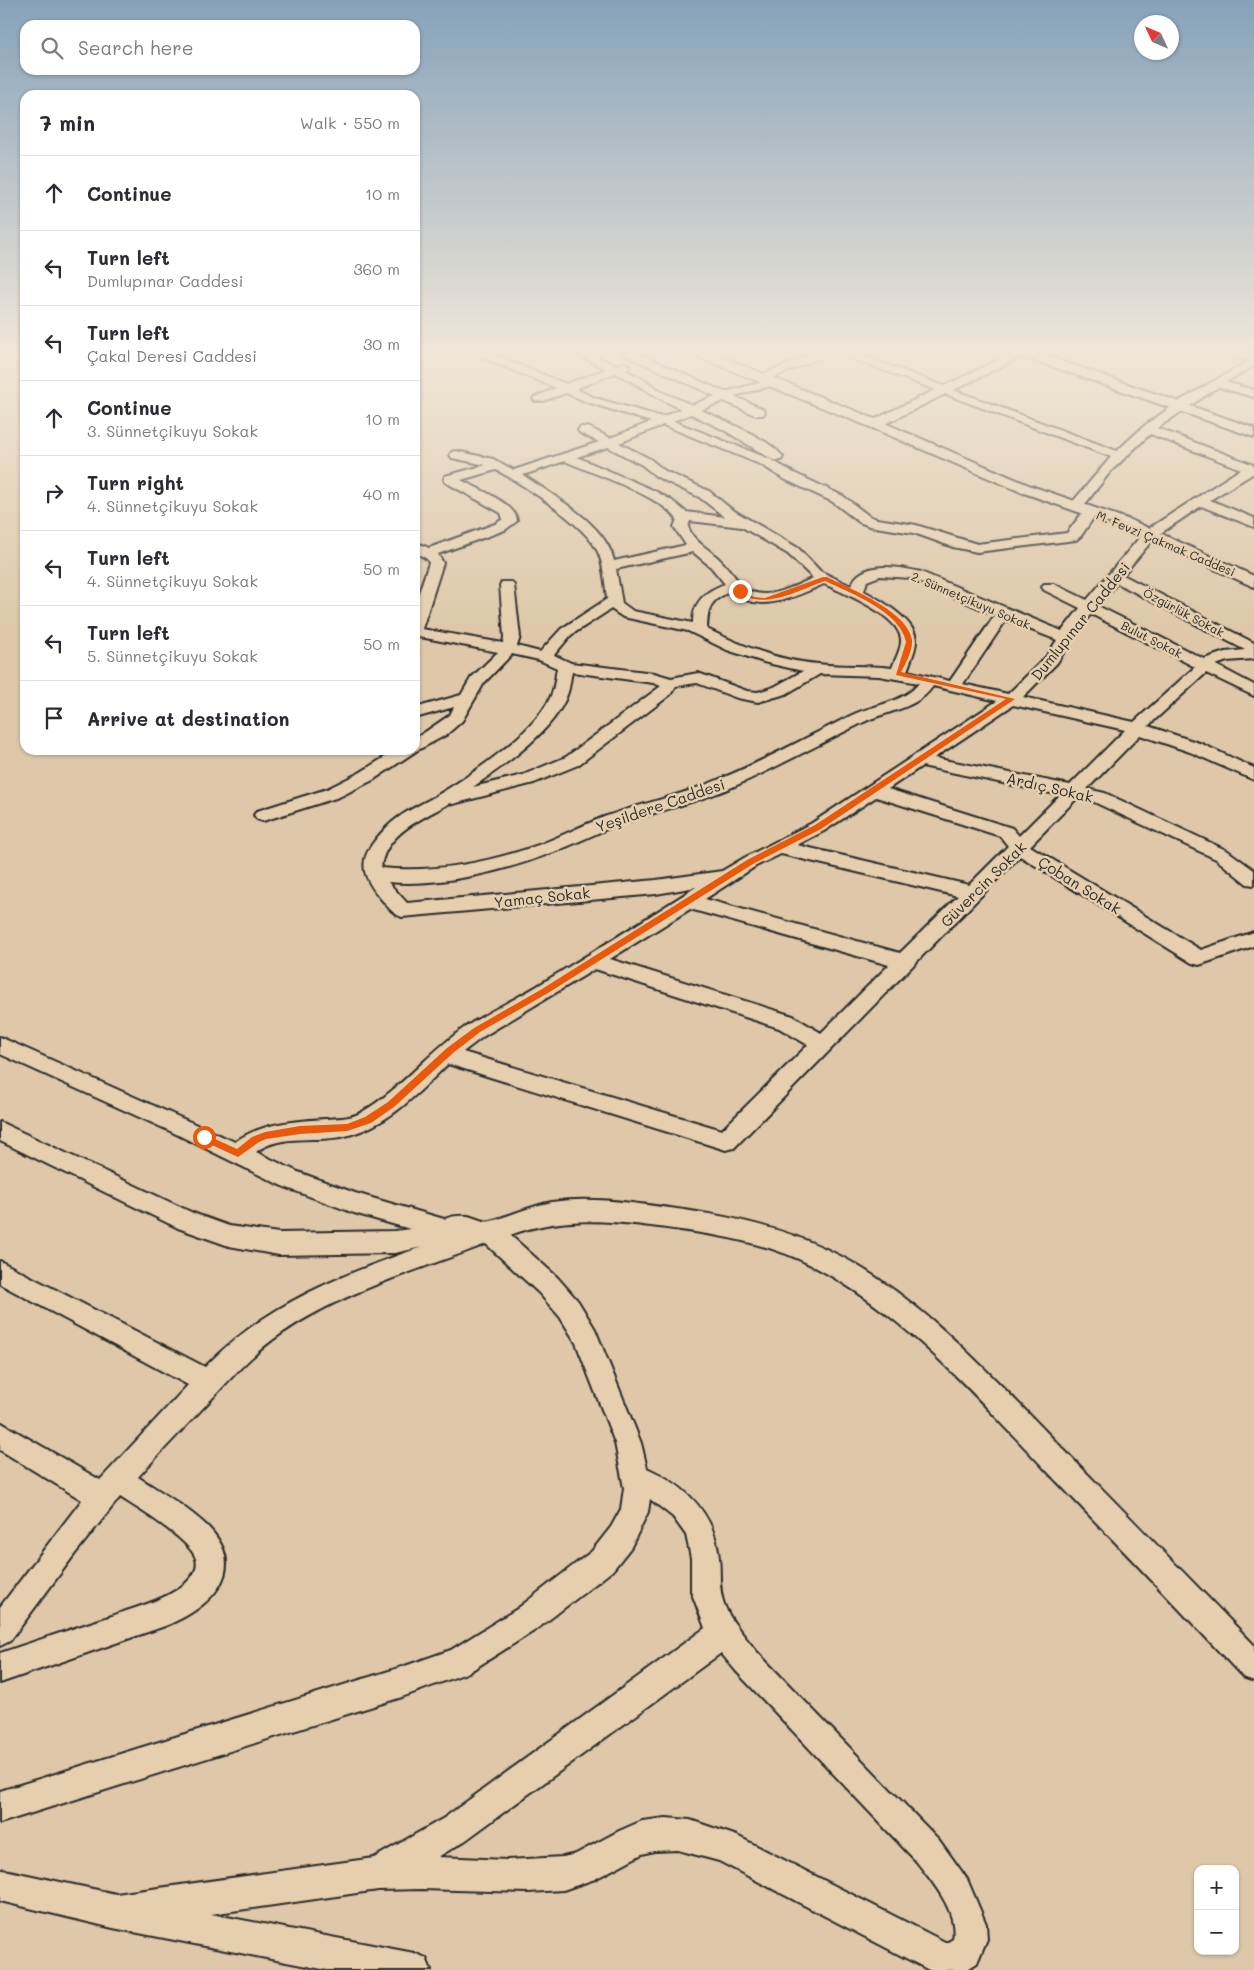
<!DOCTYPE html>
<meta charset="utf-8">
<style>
:root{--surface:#fff;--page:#f2f2f3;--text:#2b2b33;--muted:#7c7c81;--line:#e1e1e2}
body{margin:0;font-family:Mali,sans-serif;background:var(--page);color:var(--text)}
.controls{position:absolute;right:15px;bottom:15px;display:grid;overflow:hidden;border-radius:10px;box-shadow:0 1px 4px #0004}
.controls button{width:45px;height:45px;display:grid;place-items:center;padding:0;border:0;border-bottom:1px solid var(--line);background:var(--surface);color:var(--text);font:25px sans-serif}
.compass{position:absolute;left:1134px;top:15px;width:45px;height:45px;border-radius:50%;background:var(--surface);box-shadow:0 1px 4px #0004;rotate:314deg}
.stop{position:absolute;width:15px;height:15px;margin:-11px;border:4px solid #ea580c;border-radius:50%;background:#fff}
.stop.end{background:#ea580c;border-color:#fff;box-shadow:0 1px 5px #0008}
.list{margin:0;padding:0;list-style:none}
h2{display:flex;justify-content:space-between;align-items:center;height:65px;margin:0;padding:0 20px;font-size:21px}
h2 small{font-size:16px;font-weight:400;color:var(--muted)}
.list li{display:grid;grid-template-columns:32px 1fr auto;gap:15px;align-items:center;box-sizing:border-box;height:75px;padding:0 20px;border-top:1px solid var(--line)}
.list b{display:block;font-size:19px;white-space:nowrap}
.list p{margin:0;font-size:16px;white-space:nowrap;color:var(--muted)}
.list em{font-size:16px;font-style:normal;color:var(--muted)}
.icon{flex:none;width:28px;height:28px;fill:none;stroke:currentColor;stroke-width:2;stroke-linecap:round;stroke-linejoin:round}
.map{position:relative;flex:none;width:1254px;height:1970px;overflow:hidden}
.search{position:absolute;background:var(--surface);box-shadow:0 1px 4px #0004;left:20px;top:20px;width:400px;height:55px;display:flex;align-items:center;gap:12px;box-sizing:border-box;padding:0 18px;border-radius:15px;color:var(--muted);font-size:19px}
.panel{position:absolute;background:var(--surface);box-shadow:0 1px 4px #0004;left:20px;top:90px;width:400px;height:665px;border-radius:15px}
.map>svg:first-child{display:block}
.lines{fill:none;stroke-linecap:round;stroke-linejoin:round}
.minor-casing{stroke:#2b2b2b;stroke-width:4}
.tertiary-casing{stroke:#2b2b2b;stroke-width:4}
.secondary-casing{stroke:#2b2b2b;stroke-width:3}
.minor{fill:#e5cfae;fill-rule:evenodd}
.tertiary{fill:#e5cfae;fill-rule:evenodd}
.secondary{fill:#e5cfae;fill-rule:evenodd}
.route{fill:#ea580c}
.labels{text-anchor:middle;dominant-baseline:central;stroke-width:5;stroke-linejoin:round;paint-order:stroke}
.far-street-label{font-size:12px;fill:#2b2b2b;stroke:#e5cfae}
.street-label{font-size:15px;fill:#2b2b2b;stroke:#e5cfae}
</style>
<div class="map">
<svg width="1254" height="1970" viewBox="0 0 1254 1970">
<rect width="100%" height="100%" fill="#dec8a9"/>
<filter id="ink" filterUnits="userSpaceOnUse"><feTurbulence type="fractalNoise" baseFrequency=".02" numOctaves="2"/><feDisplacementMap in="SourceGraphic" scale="10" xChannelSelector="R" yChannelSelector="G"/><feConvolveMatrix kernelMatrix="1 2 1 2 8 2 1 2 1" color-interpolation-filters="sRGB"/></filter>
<g filter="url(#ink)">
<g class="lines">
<g class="minor-casing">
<path id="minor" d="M 475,353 L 489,353 L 566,384 L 606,369 L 575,353 L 588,353 L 616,365 L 624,363 L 628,364 L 630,366 L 625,370 L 642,378 L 662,392 L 692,405 L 715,396 L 625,355 L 624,353 L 637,353 L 725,392 L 766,381 L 759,380 L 757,378 L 759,376 L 814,353 L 828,353 L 827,355 L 767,380 L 778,380 L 780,382 L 778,384 L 734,396 L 763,409 L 765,412 L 763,415 L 755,415 L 724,401 L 701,410 C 722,420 770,439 783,457 L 781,460 L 773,460 L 724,430 L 691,414 L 673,421 L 770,459 L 794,473 L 843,496 L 869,516 L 877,519 L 916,525 L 977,544 L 1067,533 L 1086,508 L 1091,507 L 1098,511 L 1081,536 L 1076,540 L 977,552 L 953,547 L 914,533 L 869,526 L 859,522 L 833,502 L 784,479 L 762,465 L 663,425 L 619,443 L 650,459 L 665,471 L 709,491 L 731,509 L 798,548 L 820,571 L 851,586 C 861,559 900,567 921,572 L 1062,631 L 1080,608 L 1044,590 L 1042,587 L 1044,584 L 1054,584 L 1087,600 L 1145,531 L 1241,469 L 1150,434 L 1110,472 L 1082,508 L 1072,508 L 1070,505 L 1111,457 L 945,394 L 879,427 L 871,427 L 869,424 L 871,421 L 935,390 L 843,355 L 842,353 L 856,353 L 944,386 L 1012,353 L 1025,353 L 1024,355 L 954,390 L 1117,451 L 1144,426 L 1181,400 L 1254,358 L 1254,366 L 1226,382 L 1254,390 L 1254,397 L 1218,387 L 1157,428 L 1254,465 L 1254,473 L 1210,500 L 1254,518 L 1254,527 L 1201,506 L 1155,537 L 1123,575 L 1254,643 L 1254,659 L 1227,661 L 1216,665 L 1254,685 L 1254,696 L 1206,673 L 1148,726 L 1202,744 L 1254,768 L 1254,780 L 1190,752 L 1140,735 L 1087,789 L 1105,793 L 1228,851 L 1254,870 L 1254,885 L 1247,884 L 1216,859 L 1094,802 L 1077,798 L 1030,846 L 1201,950 L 1254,932 L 1254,946 L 1199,965 L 1192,963 L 1020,856 L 734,1148 L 726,1150 L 448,1064 C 417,1093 392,1123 349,1135 C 320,1144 281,1132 256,1152 L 298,1172 L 355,1193 L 444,1219 C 452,1216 459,1215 468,1216 C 476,1218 484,1223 491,1221 C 512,1215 531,1206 552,1202 C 591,1196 631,1203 670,1208 C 724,1215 777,1226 826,1249 C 917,1291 996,1381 1065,1451 C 1128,1515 1191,1580 1254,1645 L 1254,1681 L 1243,1677 C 1178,1607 1111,1538 1045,1469 C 975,1395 904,1313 813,1266 C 765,1241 711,1234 659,1227 C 607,1220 560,1216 510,1235 L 557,1277 L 578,1301 L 595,1329 L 641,1443 L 647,1468 C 686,1486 715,1513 719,1558 C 721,1574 718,1588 724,1604 C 730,1621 745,1636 756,1651 L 939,1840 L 967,1879 L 986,1924 L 987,1939 L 977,1963 L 966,1970 L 929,1970 L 719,1861 L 678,1850 L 654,1851 L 642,1854 L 595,1879 L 563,1890 L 528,1892 L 421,1889 L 378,1890 L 211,1914 L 414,1953 L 426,1958 L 431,1970 L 327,1970 L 113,1928 L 0,1901 L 0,1869 L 116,1894 L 374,1858 L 444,1818 L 705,1628 L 691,1591 L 691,1558 L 686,1535 L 673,1517 L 650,1499 L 648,1512 L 631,1547 L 612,1571 L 537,1629 L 469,1672 L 402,1697 L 0,1823 L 0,1791 L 402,1667 L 451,1650 L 517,1609 L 592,1551 L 611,1527 L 621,1509 L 624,1488 L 615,1443 L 576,1343 L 560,1317 L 539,1293 L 486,1244 C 417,1271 343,1291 282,1333 C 257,1350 238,1370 218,1392 C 192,1420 164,1448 138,1477 C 161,1492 187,1507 207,1526 C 252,1571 208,1609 165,1626 L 0,1683 L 0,1653 C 37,1641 74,1628 112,1616 C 133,1608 156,1603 175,1591 C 186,1584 200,1573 196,1559 C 191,1540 137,1508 120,1497 L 74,1555 L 10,1641 L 0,1646 L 0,1607 L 82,1500 L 0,1450 L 0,1422 L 100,1480 L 188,1385 L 0,1284 L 0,1261 L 205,1367 C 266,1304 341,1275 422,1247 L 395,1253 L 279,1255 L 229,1246 L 178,1228 L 0,1141 L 0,1122 L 193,1213 L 229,1226 L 279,1233 L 395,1231 L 410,1229 L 354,1213 L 282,1186 L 170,1131 L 0,1054 L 0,1037 L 235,1142 C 261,1123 294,1121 325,1119 C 337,1118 351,1119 362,1112 C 402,1089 431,1049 470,1024 C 492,1010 516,999 539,985 C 592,953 644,920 696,887 L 656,894 L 402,917 C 393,914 388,907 382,900 C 358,872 358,857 385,829 C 399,814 418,806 436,796 C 470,776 533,734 550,698 C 555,688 555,678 557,668 L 539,660 L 512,654 L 484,683 L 462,721 L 446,735 L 416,751 L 373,780 L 339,797 L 263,821 L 257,819 L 254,815 L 257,811 L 327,789 L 361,772 L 396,750 L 415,750 L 415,739 L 450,715 L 454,707 L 415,718 L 415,708 L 461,695 L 471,678 L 498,652 L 415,636 L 415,604 L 429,563 L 427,559 L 415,552 L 415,542 L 429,548 L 495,524 L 503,519 L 501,513 L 445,482 L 444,479 L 445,476 L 486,465 L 452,458 L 450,455 L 452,452 L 456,451 L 493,459 L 514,470 L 599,442 L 580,433 L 578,430 L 580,427 L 588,427 L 610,438 L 651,422 L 587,402 L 566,393 L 543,401 L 535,401 L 533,399 L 535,397 L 556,388 L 476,355 ZM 615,373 C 638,384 658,399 681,409 L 662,417 L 595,398 L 576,389 ZM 608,447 L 642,465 L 657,477 L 699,497 L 725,517 L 686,512 L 671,500 L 655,491 L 577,457 ZM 565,461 C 594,474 659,495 677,519 L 674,527 L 686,545 L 614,561 C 606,524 553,496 523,475 ZM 496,470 C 523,484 584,524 597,550 C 604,563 605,584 607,599 L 561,629 L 540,652 L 517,646 L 520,637 L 514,585 L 512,582 L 502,582 L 500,585 L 504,637 L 503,643 L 422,629 L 443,563 L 438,554 L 505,530 L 517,521 C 517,504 476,488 461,480 ZM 690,521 L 742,527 L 788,554 L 813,578 C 793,587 762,604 743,586 C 734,577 727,566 717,557 C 706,547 693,541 688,527 ZM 693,552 L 711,567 L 725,584 C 706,591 693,601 693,623 L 633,611 L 622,603 L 616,569 ZM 880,576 L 911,578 L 995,615 L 950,681 L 907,671 C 910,662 916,650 916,641 C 917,621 879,599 864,591 L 867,581 ZM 1117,583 L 1245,650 L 1225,652 L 1204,659 L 1098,606 ZM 824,584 C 844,593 893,613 900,635 C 904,645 895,659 892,668 C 868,665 843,667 818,664 C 779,661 742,646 707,629 C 708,606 710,600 732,591 C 758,616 796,596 824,584 ZM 611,609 L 623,617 L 688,631 L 727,650 L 767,663 L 803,671 L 774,687 L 758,692 L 747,691 L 698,673 L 671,678 L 654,673 L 571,663 L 554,655 L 571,635 ZM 1091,614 L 1195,667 L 1134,722 L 1023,697 L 1057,663 L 1079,628 ZM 1006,620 L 1057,640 L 1046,657 L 1008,694 L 963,684 ZM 572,672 L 653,683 L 661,686 L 566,757 L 523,775 L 473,787 C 503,766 554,731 567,695 C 570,688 570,680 572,672 ZM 820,674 L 879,676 L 919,683 C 904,703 873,705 852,715 C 807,737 762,762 715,781 C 679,796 640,804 604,817 C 583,825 562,836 541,844 C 491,862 435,873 381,868 C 384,833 424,818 450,803 L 453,804 L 534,783 L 578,765 L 670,695 L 676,686 L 697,683 L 737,698 L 758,702 L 786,694 ZM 933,686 L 997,701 L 812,823 L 744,858 L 722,871 L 656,880 L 407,903 L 388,882 C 441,887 505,871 554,852 C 575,844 596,833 617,825 C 653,812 692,804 728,789 C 774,769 819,744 864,722 C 886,711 918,709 933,686 ZM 1013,705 L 1125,730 L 1070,785 L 934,758 ZM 922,766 L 1060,795 L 1019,836 L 1012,828 L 888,789 ZM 876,797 L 1000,836 L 1008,846 L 969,885 L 797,845 L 824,831 ZM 781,854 L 958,896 L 900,953 L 705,899 L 756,866 ZM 690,909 L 889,965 L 821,1033 L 793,1016 L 610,959 ZM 595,969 L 779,1028 L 808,1045 L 722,1130 L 463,1052 L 484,1036 ZM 721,1653 L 736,1671 L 917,1862 C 933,1883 958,1911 953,1939 L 948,1942 L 945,1942 L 737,1836 L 690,1820 L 666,1818 L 642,1821 L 619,1831 L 576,1854 L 563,1857 L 507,1860 L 438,1857 L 466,1840 Z"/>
</g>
<g class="tertiary-casing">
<path id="tertiary" d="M 694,353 L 712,353 L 880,421 L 1031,486 L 1133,521 L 1254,576 L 1254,587 L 1121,527 L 1021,492 L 870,427 L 696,356 Z
M 1021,353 L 1038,353 L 1254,428 L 1254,437 L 1022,356 Z"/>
</g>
<g class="secondary-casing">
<path id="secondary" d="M 1227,353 L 1254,353 L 1254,363 L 1230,356 Z"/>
</g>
<use href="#minor" class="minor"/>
<use href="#tertiary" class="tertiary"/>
<use href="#secondary" class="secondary"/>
</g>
</g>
<linearGradient id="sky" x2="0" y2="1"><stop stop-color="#86a2ba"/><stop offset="0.56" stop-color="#f0e6d8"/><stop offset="1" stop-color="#f0e6d8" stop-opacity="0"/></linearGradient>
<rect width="1254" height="628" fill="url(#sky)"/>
<path class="route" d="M 823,577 L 827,577 C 850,589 908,611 912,640 C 913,650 906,663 901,672 L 1015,699 L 821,829 L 753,864 L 548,993 L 480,1032 L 453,1053 L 394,1107 L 371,1123 L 347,1131 L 300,1134 L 266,1139 L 259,1142 L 238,1157 L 201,1140 L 201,1135 L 204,1134 L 237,1149 L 252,1137 L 265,1132 L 300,1126 L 347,1124 L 365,1117 L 388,1102 L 447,1048 L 474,1028 L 542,989 L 747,860 L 815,825 L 1006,699 L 896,675 L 906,642 C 900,611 850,593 825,581 C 798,590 763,612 737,591 L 740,590 L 754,597 L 765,598 Z"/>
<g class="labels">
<g class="far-street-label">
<text transform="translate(1166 543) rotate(23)">M. Fevzi Çakmak Caddesi</text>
<text transform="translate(971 600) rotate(23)">2. Sünnetçikuyu Sokak</text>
<text transform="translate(1184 612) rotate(28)">Özgürlük Sokak</text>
<text transform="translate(1152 639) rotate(27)">Bulut Sokak</text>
</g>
<g class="street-label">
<text transform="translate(1080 621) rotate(-51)">Dumlupınar Caddesi</text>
<text transform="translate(1050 787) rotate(13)">Ardıç Sokak</text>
<text transform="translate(660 805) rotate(-19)">Yeşildere Caddesi</text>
<text transform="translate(983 884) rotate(-45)">Güvercin Sokak</text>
<text transform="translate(1080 885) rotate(32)">Çoban Sokak</text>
<text transform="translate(542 897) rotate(-6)">Yamaç Sokak</text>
</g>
</g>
</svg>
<div class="controls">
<button>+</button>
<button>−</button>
</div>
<svg class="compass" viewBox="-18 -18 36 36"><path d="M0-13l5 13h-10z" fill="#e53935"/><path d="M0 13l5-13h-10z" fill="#7c7c81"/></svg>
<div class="stop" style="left:204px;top:1137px"></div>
<div class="stop end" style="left:740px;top:591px"></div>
<div class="search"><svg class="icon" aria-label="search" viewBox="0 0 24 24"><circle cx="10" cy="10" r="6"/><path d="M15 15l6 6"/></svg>Search here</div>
<section class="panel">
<h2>7 min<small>Walk · 550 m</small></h2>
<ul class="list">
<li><svg class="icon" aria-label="ahead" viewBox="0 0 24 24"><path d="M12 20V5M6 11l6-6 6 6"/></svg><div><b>Continue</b></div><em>10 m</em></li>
<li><svg class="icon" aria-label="left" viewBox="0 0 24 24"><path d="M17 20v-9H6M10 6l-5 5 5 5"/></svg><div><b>Turn left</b><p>Dumlupınar Caddesi</p></div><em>360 m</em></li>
<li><svg class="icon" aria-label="left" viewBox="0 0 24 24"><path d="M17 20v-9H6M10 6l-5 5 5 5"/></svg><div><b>Turn left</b><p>Çakal Deresi Caddesi</p></div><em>30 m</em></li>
<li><svg class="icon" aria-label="ahead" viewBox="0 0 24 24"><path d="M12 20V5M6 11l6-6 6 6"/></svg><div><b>Continue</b><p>3. Sünnetçikuyu Sokak</p></div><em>10 m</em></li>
<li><svg class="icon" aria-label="right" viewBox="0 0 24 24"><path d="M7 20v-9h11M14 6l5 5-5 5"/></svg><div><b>Turn right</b><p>4. Sünnetçikuyu Sokak</p></div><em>40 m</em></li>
<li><svg class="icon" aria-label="left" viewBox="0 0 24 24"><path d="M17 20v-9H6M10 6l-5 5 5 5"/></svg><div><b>Turn left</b><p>4. Sünnetçikuyu Sokak</p></div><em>50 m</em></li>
<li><svg class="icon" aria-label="left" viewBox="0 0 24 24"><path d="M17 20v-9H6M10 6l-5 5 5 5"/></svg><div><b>Turn left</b><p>5. Sünnetçikuyu Sokak</p></div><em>50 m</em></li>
<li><svg class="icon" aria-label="arrive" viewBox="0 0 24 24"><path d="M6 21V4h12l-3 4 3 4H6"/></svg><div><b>Arrive at destination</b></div></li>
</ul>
</section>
</div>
